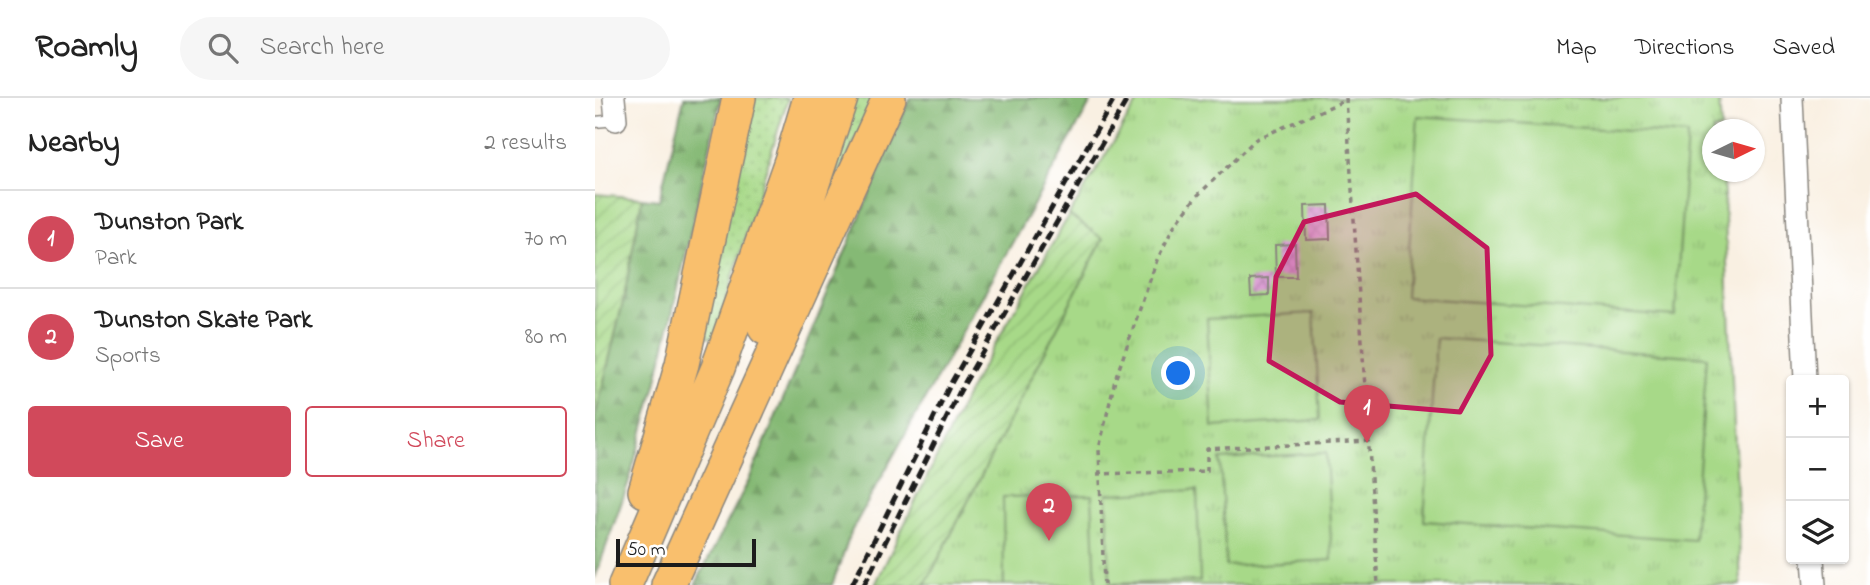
<!DOCTYPE html>
<meta charset="utf-8">
<style>
:root{--surface:#fff;--page:#f6f6f6;--text:#222;--muted:#767676;--line:#e0e0e0;--accent:#d1495b}
body{margin:0;font-family:"Indie Flower",sans-serif;background:var(--page);color:var(--text)}
.controls{position:absolute;right:21px;bottom:21px;display:grid;overflow:hidden;border-radius:7px;box-shadow:0 2px 5px #0004}
.controls button{width:63px;height:63px;display:grid;place-items:center;padding:0;border:0;border-bottom:2px solid var(--line);background:var(--surface);color:var(--text);font:35px sans-serif}
.compass{position:absolute;left:1107px;top:21px;width:63px;height:63px;border-radius:50%;background:var(--surface);box-shadow:0 2px 5px #0004;rotate:85deg}
.scale{position:absolute;left:21px;bottom:18px;width:140px;box-sizing:border-box;padding-left:7px;border:4px solid #1c1c1c;border-top:0;font-size:19px;line-height:24px;white-space:nowrap;color:#1c1c1c;-webkit-text-stroke:5px #fff;paint-order:stroke}
.you{position:absolute;left:584px;top:276px;width:24px;height:24px;margin:-18px;border:5px solid #fff;border-radius:50%;background:#1a73e8;box-shadow:0 0 0 10px #1a73e833}
.badge{display:grid;place-items:center;width:46px;height:46px;border-radius:50%;background:var(--accent);color:#fff;font-size:23px;font-weight:700}
.pin{position:absolute;translate:-50% -58px;filter:drop-shadow(0 2px 4px #0008)}
.pin::after{content:'';position:absolute;top:37px;width:24px;height:21px;background:inherit;clip-path:polygon(0 0,100% 0,50% 100%)}
.list{margin:0;padding:0;list-style:none}
h2{display:flex;justify-content:space-between;align-items:center;height:91px;margin:0;padding:0 28px;font-size:30px}
h2 small{font-size:23px;font-weight:400;color:var(--muted)}
.list li{display:grid;grid-template-columns:46px 1fr auto;gap:21px;align-items:center;box-sizing:border-box;height:98px;padding:0 28px;border-top:2px solid var(--line)}
.list b{display:block;font-size:26px;white-space:nowrap}
.list p{margin:0;font-size:23px;white-space:nowrap;color:var(--muted)}
.list em{font-size:23px;font-style:normal;color:var(--muted)}
.actions{display:flex;gap:14px;padding:21px 28px}
.actions a{flex:1;padding:16px 0;border:2px solid var(--accent);border-radius:7px;text-align:center;font-size:24px;color:var(--accent)}
.actions .main{background:var(--accent);color:#fff}
.icon{flex:none;width:38px;height:38px;fill:none;stroke:currentColor;stroke-width:2;stroke-linecap:round;stroke-linejoin:round}
.map{position:relative;flex:none;width:1275px;height:487px;overflow:hidden}
header{display:flex;align-items:center;gap:42px;box-sizing:border-box;height:98px;padding:0 35px;background:var(--surface);border-bottom:2px solid var(--line)}
header strong{font-size:33px}
nav{display:flex;gap:38px;margin-inline-start:auto;font-size:24px}
.search{width:490px;height:63px;background:var(--page);display:flex;align-items:center;gap:18px;box-sizing:border-box;padding:0 24px;border-radius:38px;color:var(--muted);font-size:26px}
main{display:flex}
aside{flex:1;background:var(--surface)}
.map>svg:first-child{display:block}
.grass{fill:url(#grass-dots);stroke:#627a52;stroke-width:2}
.forest{fill:url(#forest-firs);stroke:#506a48;stroke-width:2}
.park{fill:url(#park-tufts);stroke:#627a52;stroke-width:2}
.garden{fill:url(#garden-furrows);stroke:#627a52;stroke-width:2}
.pitch{fill:#a7d988;stroke:#627a52;stroke-width:2}
.building{fill:url(#building-cross-hatch)}
.lines{fill:none;stroke-linecap:round;stroke-linejoin:round}
.service-casing{stroke:#8a867f;stroke-width:13}
.minor-casing{stroke:#8a867f;stroke-width:24}
.trunk-casing{stroke:#8a867f;stroke-width:36}
.path{stroke:#8a867f;stroke-width:3.5;stroke-dasharray:5 5;stroke-linecap:butt}
.service{stroke:#fff;stroke-width:10}
.minor{stroke:#fff;stroke-width:21}
.trunk{stroke:#f9bf6d;stroke-width:33}
.rail{stroke:#1c1c1c;stroke-width:5;stroke-dasharray:10 5;stroke-linecap:butt}
.marked{fill:#c2185b;fill-opacity:0.2;stroke:#c2185b;stroke-width:5;stroke-linejoin:round}
</style>
<header>
<strong>Roamly</strong>
<div class="search"><svg class="icon" aria-label="search" viewBox="0 0 24 24"><circle cx="10" cy="10" r="6"/><path d="M15 15l6 6"/></svg>Search here</div>
<nav><a>Map</a><a>Directions</a><a>Saved</a></nav>
</header>
<main>
<aside>
<h2>Nearby<small>2 results</small></h2>
<ul class="list">
<li><span class="badge">1</span><div><b>Dunston Park</b><p>Park</p></div><em>70 m</em></li>
<li><span class="badge">2</span><div><b>Dunston Skate Park</b><p>Sports</p></div><em>80 m</em></li>
</ul>
<div class="actions"><a class="main">Save</a><a>Share</a></div>
</aside>
<div class="map">
<svg width="1275" height="487" viewBox="0 0 1275 487">
<defs>
<pattern id="grass-dots" width="8" height="8" patternUnits="userSpaceOnUse" patternTransform="scale(1.75)"><rect width="8" height="8" fill="#a7d988"/><path d="M2 2h.1M6 6h.1" fill="none" stroke="#8fba75" stroke-width="1.8" stroke-linecap="round"/></pattern>
<pattern id="forest-firs" width="22" height="20" patternUnits="userSpaceOnUse" patternTransform="scale(1.75)"><rect width="22" height="20" fill="#85b974"/><path d="M5 1l3.5 6h-7zM16 11l3.5 6h-7z" fill="#729e64"/></pattern>
<pattern id="park-tufts" width="24" height="20" patternUnits="userSpaceOnUse" patternTransform="scale(1.75)"><rect width="24" height="20" fill="#a7d988"/><path d="M3 7l-1-3M5 7V3M7 7l1-3M15 17l-1-3M17 17v-4M19 17l1-3" fill="none" stroke="#8fba75"/></pattern>
<pattern id="garden-furrows" width="10" height="10" patternUnits="userSpaceOnUse" patternTransform="scale(1.75)"><rect width="10" height="10" fill="#a7d988"/><path d="M-1 1l2-2M0 10L10 0M9 11l2-2" fill="none" stroke="#8fba75"/></pattern>
<pattern id="building-cross-hatch" width="8" height="8" patternUnits="userSpaceOnUse" patternTransform="scale(1.75)"><rect width="8" height="8" fill="#db9dd4"/><path d="M0 0l8 8M0 8l8-8" fill="none" stroke="#bb87b5"/></pattern>
</defs>
<rect width="100%" height="100%" fill="#fff"/>
<filter id="ink" filterUnits="userSpaceOnUse"><feTurbulence type="fractalNoise" baseFrequency=".0143" numOctaves="2"/><feDisplacementMap in="SourceGraphic" scale="14" xChannelSelector="R" yChannelSelector="G"/><feConvolveMatrix kernelMatrix="1 2 1 2 8 2 1 2 1" color-interpolation-filters="sRGB"/></filter>
<filter id="wash" filterUnits="userSpaceOnUse"><feTurbulence type="fractalNoise" baseFrequency=".00686" numOctaves="4" result="noise"/><feDisplacementMap in="SourceGraphic" scale="28" xChannelSelector="R" yChannelSelector="G"/><feGaussianBlur stdDeviation="1.57" result="paint"/><feColorMatrix in="noise" values="0 0 0 0 0 0 0 0 0 0 0 0 0 0 0 0 0 1.4 0 .05"/><feComposite in="paint" operator="in"/></filter>
<g filter="url(#wash)">
<rect width="100%" height="100%" fill="#f9f0e2"/>
<path class="grass" d="M 156,0 L 193,0 L 119,241 L 104,238 Z
M 259,0 L 282,0 L 212,140 Z"/>
<path class="forest" d="M 89,0 L 126,0 L 61,287 L 33,386 L 0,480 L 0,320 L 29,199 L 47,100 L 64,102 Z
M 315,0 L 498,0 L 257,432 L 237,487 L 100,487 L 154,382 Z"/>
<path class="park" d="M 545,0 L 1124,0 L 1126,31 L 1118,32 L 1118,74 L 1128,74 L 1146,487 L 330,487 L 507,141 L 474,117 Z"/>
<path class="garden" d="M 0,96 L 47,100 L 29,199 L 0,320 Z
M 474,117 L 508,141 L 330,487 L 280,487 L 373,294 Z"/>
<path class="pitch" d="M 823,18 L 1092,37 L 1080,218 L 811,199 Z
M 719,215 L 725,322 L 618,329 L 612,221 Z
M 841,240 L 1112,259 L 1099,442 L 829,423 Z
M 731,355 L 737,462 L 631,468 L 625,361 Z
M 602,392 L 605,483 L 515,486 L 512,396 Z
M 497,397 L 501,487 L 409,487 L 408,399 Z"/>
<g id="blocks">
<path class="building" d="M 734,107 L 735,141 L 711,142 L 710,108 Z
M 700,146 L 701,179 L 681,179 L 680,147 Z
M 674,180 L 674,197 L 656,198 L 655,181 Z"/>
</g>
</g>
<g filter="url(#ink)">
<use href="#blocks" fill-opacity="0" stroke="#8a867f" stroke-width="2"/>
<g class="lines">
<g class="service-casing">
<path id="service" d="M 0,24 L 21,22"/>
</g>
<g class="minor-casing">
<path id="minor" d="M 19,0 L 21,22
M 1197,0 L 1210,282
M 1218,461 L 1220,487"/>
</g>
<g class="trunk-casing">
<path id="trunk" d="M 170,230 L 246,0
M 50,393 L 87,266 L 144,0
M 30,487 L 123,270 L 197,60 L 215,0
M 73,487 L 294,0"/>
</g>
<path class="path" d="M 751,0 L 783,487
M 502,376 L 612,373 L 612,351 L 774,343
M 509,487 L 504,351 L 520,282 L 562,162 L 579,128 L 601,99 L 661,41 L 751,2"/>
<use href="#service" class="service"/>
<use href="#minor" class="minor"/>
<use href="#trunk" class="trunk"/>
<path class="rail" d="M 257,487 L 355,287 L 520,0
M 269,487 L 365,293 L 533,0"/>
</g>
</g>
<path class="marked" d="M 821,96 L 892,150 L 896,257 L 865,314 L 745,304 L 674,263 L 681,179 L 709,124 Z"/>
</svg>
<div class="controls">
<button>+</button>
<button>−</button>
<button><svg class="icon" aria-label="layers" viewBox="0 0 24 24"><path d="M12 4l9 5-9 5-9-5zM3 14l9 5 9-5"/></svg></button>
</div>
<svg class="compass" viewBox="-18 -18 36 36"><path d="M0-13l5 13h-10z" fill="#e53935"/><path d="M0 13l5-13h-10z" fill="#767676"/></svg>
<div class="scale">50 m</div>
<div class="you"></div>
<div class="pin badge" style="left:772px;top:345px">1</div>
<div class="pin badge" style="left:454px;top:443px">2</div>
</div>
</main>
